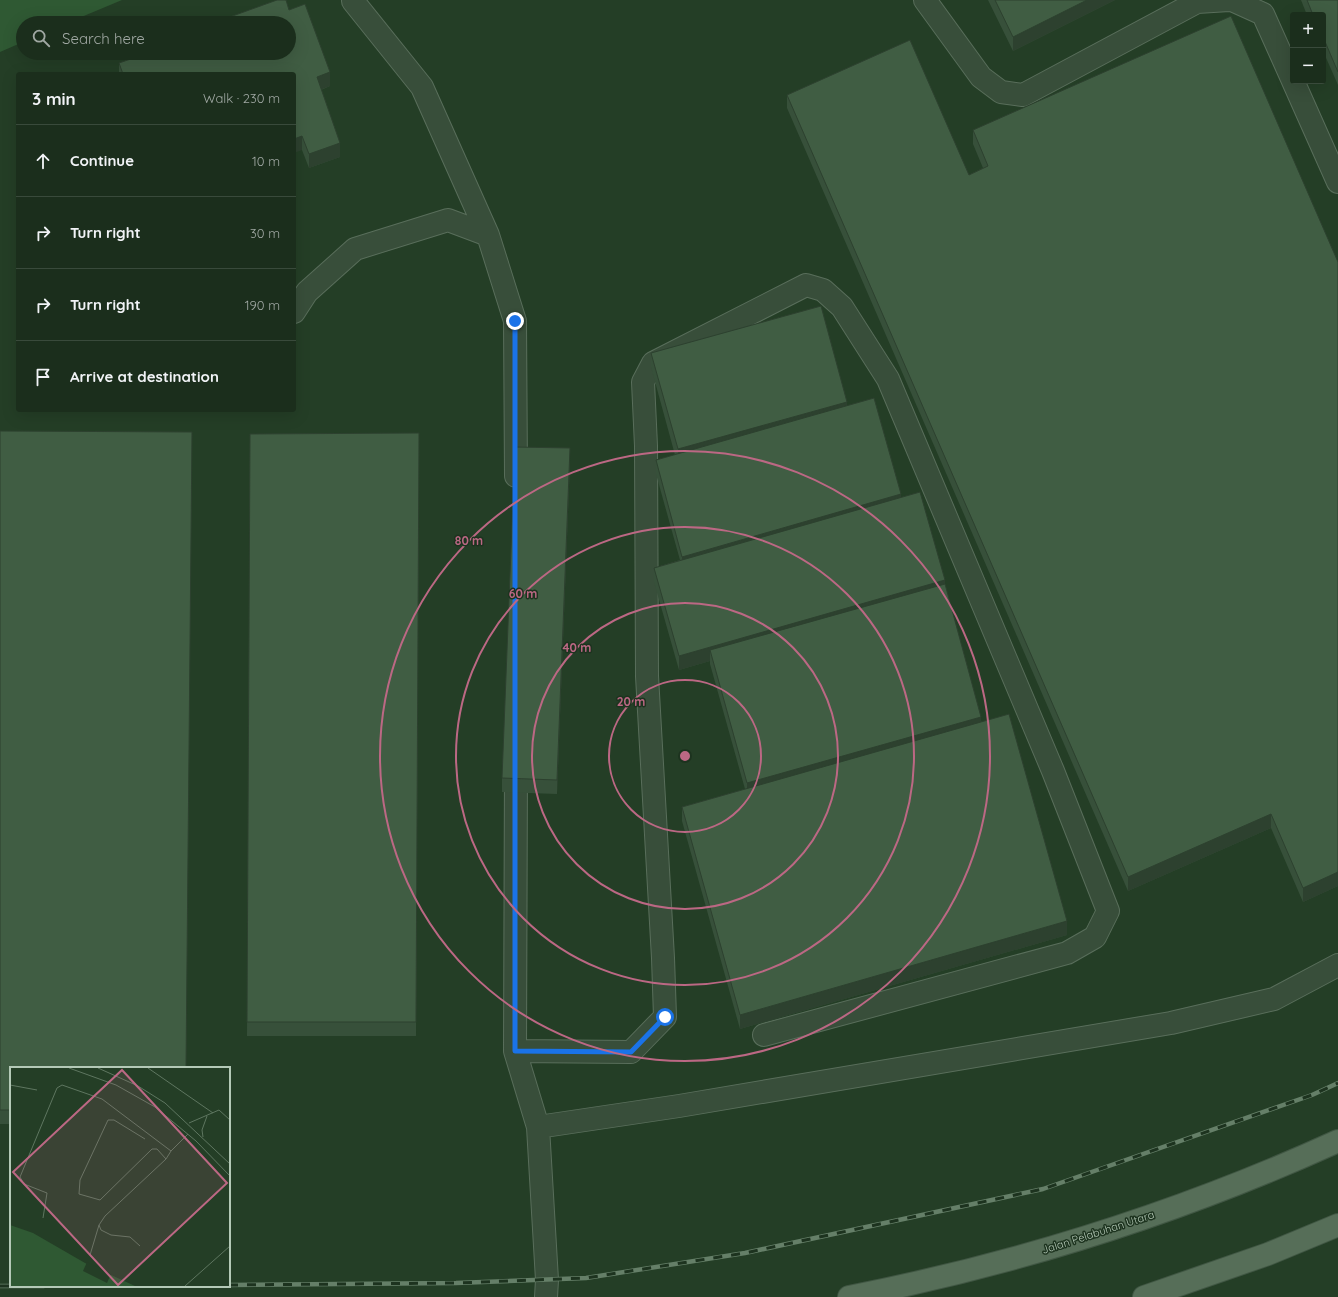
<!DOCTYPE html>
<meta charset="utf-8">
<style>
:root{--surface:#1b2e1c;--page:#283a29;--text:#f1f3f6;--muted:#a0a8a3;--line:#394a3b}
body{margin:0;font-family:Quicksand,sans-serif;background:var(--page);color:var(--text)}
.controls{position:absolute;right:12px;top:12px;display:grid;overflow:hidden;border-radius:4px;box-shadow:0 4px 16px #0002}
.controls button{width:36px;height:36px;display:grid;place-items:center;padding:0;border:0;border-bottom:1px solid var(--line);background:var(--surface);color:var(--text);font:20px sans-serif}
.stop{position:absolute;width:12px;height:12px;margin:-9px;border:3px solid #1a73e8;border-radius:50%;background:#fff}
.stop.end{background:#1a73e8;border-color:#fff;box-shadow:0 1px 4px #0008}
.list{margin:0;padding:0;list-style:none}
h2{display:flex;justify-content:space-between;align-items:center;height:52px;margin:0;padding:0 16px;font-size:17px}
h2 small{font-size:13px;font-weight:400;color:var(--muted)}
.list li{display:grid;grid-template-columns:26px 1fr auto;gap:12px;align-items:center;box-sizing:border-box;height:72px;padding:0 16px;border-top:1px solid var(--line)}
.list b{display:block;font-size:15px;white-space:nowrap}
.list em{font-size:13px;font-style:normal;color:var(--muted)}
.icon{flex:none;width:22px;height:22px;fill:none;stroke:currentColor;stroke-width:2;stroke-linecap:round;stroke-linejoin:round}
.map{position:relative;flex:none;width:1338px;height:1297px;overflow:hidden}
.search{position:absolute;background:var(--surface);box-shadow:0 4px 16px #0002;left:16px;top:16px;width:280px;height:44px;display:flex;align-items:center;gap:10px;box-sizing:border-box;padding:0 14px;border-radius:22px;color:var(--muted);font-size:15px}
.panel{position:absolute;background:var(--surface);box-shadow:0 4px 16px #0002;left:16px;top:72px;width:280px;height:340px;border-radius:4px}
.map>svg:first-child{display:block}
.water{fill:#2f5933}
.lines{fill:none;stroke-linecap:round;stroke-linejoin:round}
.minor-casing{stroke:#596e5b;stroke-width:24}
.major-casing{stroke:#415744;stroke-width:24}
.minor{stroke:#384e3a;stroke-width:22}
.major{stroke:#566e58;stroke-width:22}
.rail-casing{stroke:#657f68;stroke-width:4.5}
.rail{stroke:#1d331f;stroke-width:3;stroke-dasharray:9;stroke-linecap:butt}
.wall{fill:#37503a}
.shaded-wall{fill:#2d412f}
.building{fill:#405d43;stroke:#2d412f}
.route{stroke:#1a73e8;stroke-width:5}
.ring{fill:none;stroke:#bc6884;stroke-width:2}
.labels{text-anchor:middle;dominant-baseline:central;stroke-width:3;stroke-linejoin:round;paint-order:stroke}
.street-label{font-size:11px;fill:#b4c9b7;stroke:#1d331f}
.inset-road{fill:none;stroke:#5e7660;stroke-width:1}
.view{fill:#bc6884;fill-opacity:0.15;stroke:#bc6884;stroke-width:2}
.inset-edge{fill:none;stroke:#b4c9b7;stroke-width:2}
.centre{fill:#bc6884;stroke:#1d331f;stroke-width:2}
.ring-label{font-size:12px;text-anchor:middle;font-weight:bold;fill:#bc6884;stroke:#1d331f;stroke-width:3;stroke-linejoin:round;paint-order:stroke}
</style>
<div class="map">
<svg width="1338" height="1297" viewBox="0 0 1338 1297">
<rect width="100%" height="100%" fill="#243e26"/>
<path class="water" d="M 0,0 L 122,0 L 67,23 L 23,23 L 23,42 L 0,52 Z"/>
<g class="lines">
<g class="minor-casing">
<path id="minor" d="M 925,0 L 981,77 L 1001,92 L 1023,95 L 1197,2 L 1229,0
M 1232,0 L 1263,14 L 1293,81
M 353,1 L 422,87 L 488,235
M 1293,81 L 1338,182
M 294,312 L 307,292 L 355,249 L 448,220 L 488,235 L 515,321 L 516,476
M 516,764 L 515,1051 L 538,1127
M 515,1051 L 631,1052 L 665,1017 L 663,958 L 647,676 L 646,446 L 643,382 L 653,363 L 806,285 L 823,290 L 842,307 L 888,379 L 1053,771 L 1108,911 L 1095,937 L 1067,953 L 764,1035
M 546,1297 L 547,1280 L 538,1127 L 679,1106 L 1171,1023 L 1274,999 L 1338,965"/>
</g>
<g class="major-casing">
<path id="major" d="M 849,1297 C 1017,1264 1182,1212 1338,1141
M 1144,1297 L 1268,1254 L 1338,1225"/>
</g>
<use href="#minor" class="minor"/>
<use href="#major" class="major"/>
<g class="rail-casing">
<path id="rail" d="M 229,1285 L 456,1283 L 586,1278 L 745,1253 L 1043,1189 L 1312,1095 L 1338,1083
M 0,1286 L 44,1286"/>
</g>
<use href="#rail" class="rail"/>
</g>
<path class="wall" d="M 988,0 L 1115,0 L 1013,51 Z
M 1301,0 L 1338,0 L 1338,85 L 1323,51 L 1323,15 L 1307,15 Z
M 289,10 L 330,86 L 321,90 L 340,157 L 309,168 L 302,150 L 294,74 L 119,74 L 119,63 Z
M 787,95 L 969,175 L 983,168 L 973,144 L 973,130 L 1338,262 L 1338,886 L 1303,902 L 1271,828 L 1128,891 L 787,108 Z
M 651,353 L 847,406 L 901,497 L 945,585 L 981,721 L 1067,935 L 740,1029 L 682,821 L 682,807 L 745,789 L 710,664 L 710,661 L 679,670 L 654,582 L 654,568 L 680,560 L 656,474 L 656,460 L 675,455 L 651,367 Z
M 0,431 L 11,1068 L 11,1124 L 0,1124 Z
M 419,433 L 416,1036 L 247,1036 L 250,434 Z
M 570,462 L 557,794 L 502,792 L 502,778 Z"/>
<path class="shaded-wall" d="M 1087,0 L 1115,0 L 1013,51 L 1013,37 Z
M 330,72 L 330,86 L 317,91 L 317,77 Z
M 302,136 L 302,150 L 294,153 L 294,139 Z
M 340,143 L 340,157 L 309,168 L 309,154 Z
M 847,402 L 847,416 L 678,463 L 678,449 Z
M 570,448 L 570,462 L 557,794 L 557,780 Z
M 901,494 L 901,508 L 682,571 L 682,557 Z
M 945,580 L 945,594 L 710,650 L 710,661 L 679,670 L 679,656 Z
M 981,717 L 981,731 L 747,797 L 747,783 Z
M 1271,814 L 1271,828 L 1128,891 L 1128,877 Z
M 1338,872 L 1338,886 L 1303,902 L 1303,888 Z
M 1067,921 L 1067,935 L 740,1029 L 740,1015 Z"/>
<path class="building" d="M 277,0 L 286,0 L 289,10 L 305,4 L 330,72 L 317,77 L 340,143 L 309,154 L 302,136 L 294,139 L 294,74 L 123,74 L 119,63 L 148,53 L 289,53 L 289,23 L 213,23 Z
M 995,0 L 1087,0 L 1013,37 Z
M 1307,0 L 1338,0 L 1338,72 L 1323,37 L 1323,15 L 1313,15 Z
M 1231,16 L 1338,262 L 1338,872 L 1303,888 L 1271,814 L 1128,877 L 787,95 L 910,40 L 969,175 L 988,166 L 973,130 Z
M 821,306 L 847,402 L 678,449 L 651,353 Z
M 874,398 L 901,494 L 682,557 L 656,460 Z
M 0,431 L 192,432 L 186,1068 L 11,1068 L 11,1110 L 0,1110 Z
M 419,433 L 416,1022 L 247,1022 L 250,434 Z
M 515,447 L 570,448 L 557,780 L 502,778 Z
M 920,492 L 945,580 L 679,656 L 654,568 Z
M 945,584 L 981,717 L 747,783 L 710,650 Z
M 1009,714 L 1067,921 L 740,1015 L 682,807 Z"/>
<g class="lines">
<path class="route" d="M 515,321 L 515,1051 L 631,1052 L 665,1017"/>
</g>
<g class="ring">
<circle cx="685" cy="756" r="76"/>
<circle cx="685" cy="756" r="153"/>
<circle cx="685" cy="756" r="229"/>
<circle cx="685" cy="756" r="305"/>
</g>
<g class="labels">
<g class="street-label">
<text transform="translate(1098 1232) rotate(-18)">Jalan Pelabuhan Utara</text>
</g>
</g>
<g transform="translate(10 1067)">
<rect width="220" height="220" fill="#243e26"/>
<path d="M 0,158 L 23,166 L 75,196 L 125,219 L 0,219 Z" fill="#2f5933"/>
<path d="M 77,195 L 101,207 L 97,216 L 73,204 Z" fill="#243e26"/>
<path class="inset-road" d="M 59,1 L 106,18 L 145,40 L 186,74 L 220,109M 88,1 L 128,19 L 155,36 L 220,97M 138,1 L 203,46M 0,18 L 27,23M 179,56 L 209,43 L 220,53M 193,70 L 192,63 L 197,49M 135,72 L 104,53 L 98,53 L 70,113 L 69,127 L 90,133 L 142,82 L 147,82 L 156,92M 33,151 L 37,126 L 14,117 L 10,110 L 47,21 L 52,18 L 92,32 L 161,84 L 178,67M 130,179 L 120,170 L 101,168 L 91,163 L 89,158 L 95,149 L 156,92 L 161,84M 80,188 L 89,158M 175,219 L 220,179"/>
<path class="view" d="M 112,3 L 217,116 L 108,218 L 3,105 Z"/>
<rect width="220" height="220" class="inset-edge"/>
</g>
<circle cx="685" cy="756" r="6" class="centre"/>
<g class="ring-label">
<text x="469" y="545">80 m</text>
<text x="523" y="598">60 m</text>
<text x="577" y="652">40 m</text>
<text x="631" y="706">20 m</text>
</g>
</svg>
<div class="controls">
<button>+</button>
<button>−</button>
</div>
<div class="stop" style="left:665px;top:1017px"></div>
<div class="stop end" style="left:515px;top:321px"></div>
<div class="search"><svg class="icon" aria-label="search" viewBox="0 0 24 24"><circle cx="10" cy="10" r="6"/><path d="M15 15l6 6"/></svg>Search here</div>
<section class="panel">
<h2>3 min<small>Walk · 230 m</small></h2>
<ul class="list">
<li><svg class="icon" aria-label="ahead" viewBox="0 0 24 24"><path d="M12 20V5M6 11l6-6 6 6"/></svg><div><b>Continue</b></div><em>10 m</em></li>
<li><svg class="icon" aria-label="right" viewBox="0 0 24 24"><path d="M7 20v-9h11M14 6l5 5-5 5"/></svg><div><b>Turn right</b></div><em>30 m</em></li>
<li><svg class="icon" aria-label="right" viewBox="0 0 24 24"><path d="M7 20v-9h11M14 6l5 5-5 5"/></svg><div><b>Turn right</b></div><em>190 m</em></li>
<li><svg class="icon" aria-label="arrive" viewBox="0 0 24 24"><path d="M6 21V4h12l-3 4 3 4H6"/></svg><div><b>Arrive at destination</b></div></li>
</ul>
</section>
</div>
